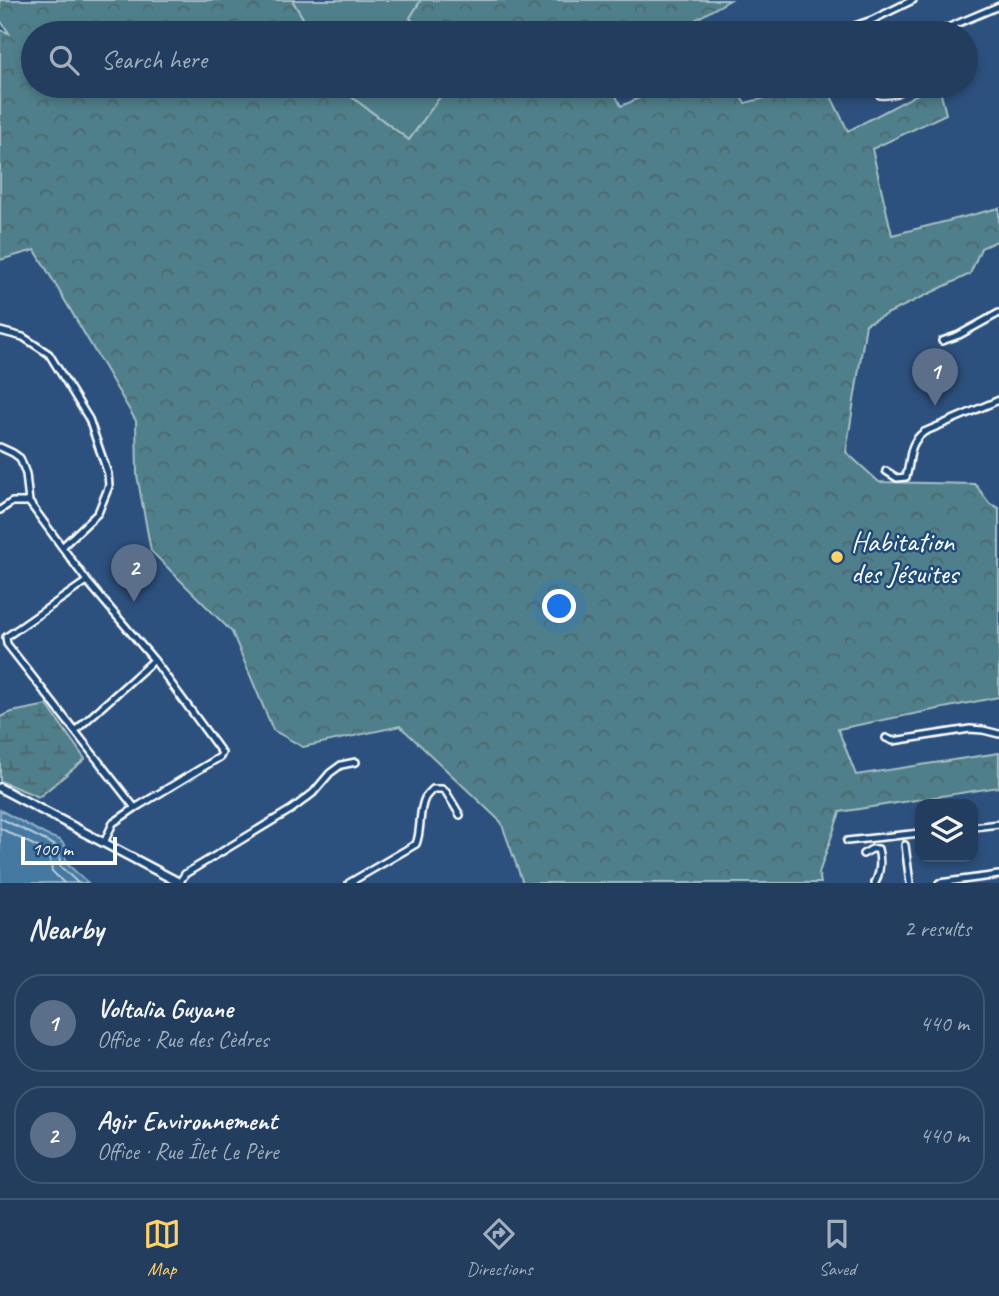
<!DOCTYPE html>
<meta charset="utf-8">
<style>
:root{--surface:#223d5e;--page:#2e4867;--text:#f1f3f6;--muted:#a2aebc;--line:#3f5673;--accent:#ffd166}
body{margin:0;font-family:Caveat,sans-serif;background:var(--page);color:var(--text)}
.controls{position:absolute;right:21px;bottom:21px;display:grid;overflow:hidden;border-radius:14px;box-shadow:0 4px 10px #0003}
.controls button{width:63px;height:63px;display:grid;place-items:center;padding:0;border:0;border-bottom:2px solid var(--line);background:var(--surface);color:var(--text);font:35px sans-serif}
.scale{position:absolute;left:21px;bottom:18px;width:96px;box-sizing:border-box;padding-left:7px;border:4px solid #fff;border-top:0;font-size:19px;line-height:24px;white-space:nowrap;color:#fff;-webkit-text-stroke:5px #1f4a7a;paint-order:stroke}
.you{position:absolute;left:560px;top:607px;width:24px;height:24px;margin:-18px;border:5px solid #fff;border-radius:50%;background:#1a73e8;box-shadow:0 0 0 10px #1a73e833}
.badge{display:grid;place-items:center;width:46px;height:46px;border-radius:50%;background:var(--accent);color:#fff;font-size:23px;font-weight:700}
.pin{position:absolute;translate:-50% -58px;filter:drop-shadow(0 2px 4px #0008)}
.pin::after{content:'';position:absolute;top:37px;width:24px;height:21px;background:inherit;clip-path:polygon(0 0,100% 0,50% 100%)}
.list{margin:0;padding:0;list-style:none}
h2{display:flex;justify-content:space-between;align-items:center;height:91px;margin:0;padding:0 28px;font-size:30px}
h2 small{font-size:23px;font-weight:400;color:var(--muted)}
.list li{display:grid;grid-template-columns:46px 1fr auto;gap:21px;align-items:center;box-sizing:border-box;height:98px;margin:0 14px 14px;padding:0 14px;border:2px solid var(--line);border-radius:28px}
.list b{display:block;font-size:26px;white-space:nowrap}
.list p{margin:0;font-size:23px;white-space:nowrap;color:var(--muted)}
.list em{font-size:23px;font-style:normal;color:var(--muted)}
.icon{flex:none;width:38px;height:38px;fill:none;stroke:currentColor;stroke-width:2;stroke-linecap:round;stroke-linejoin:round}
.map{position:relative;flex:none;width:999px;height:883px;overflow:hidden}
.search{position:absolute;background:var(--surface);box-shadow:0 4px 10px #0003;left:21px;right:21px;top:21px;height:77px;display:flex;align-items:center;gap:18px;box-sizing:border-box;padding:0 24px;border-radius:38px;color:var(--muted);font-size:26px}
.sheet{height:315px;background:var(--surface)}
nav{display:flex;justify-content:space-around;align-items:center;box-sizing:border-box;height:98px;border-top:2px solid var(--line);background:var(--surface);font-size:19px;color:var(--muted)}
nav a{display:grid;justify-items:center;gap:4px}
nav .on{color:var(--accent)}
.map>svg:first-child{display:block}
.grass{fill:#4f7f8a;stroke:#a7bfc4;stroke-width:2}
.forest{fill:url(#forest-crowns);stroke:#a7bfc4;stroke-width:2}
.wetland{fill:url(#wetland-marsh);stroke:#a7bfc4;stroke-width:2}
.water{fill:#4479a1;stroke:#8fafc7;stroke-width:2}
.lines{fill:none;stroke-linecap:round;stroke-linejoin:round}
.shore{stroke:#b4c9d9;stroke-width:2}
.minor-casing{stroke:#fff;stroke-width:10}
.tertiary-casing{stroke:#fff;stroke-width:12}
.minor{stroke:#1f4a7a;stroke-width:5}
.tertiary{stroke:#1f4a7a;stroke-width:7}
.poi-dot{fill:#ffd166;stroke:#1f4a7a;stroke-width:2.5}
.labels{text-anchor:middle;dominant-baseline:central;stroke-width:5;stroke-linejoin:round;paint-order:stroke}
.poi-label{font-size:28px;fill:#fff;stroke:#1f4a7a;text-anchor:start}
</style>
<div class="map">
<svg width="999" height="883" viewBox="0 0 999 883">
<defs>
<pattern id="forest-crowns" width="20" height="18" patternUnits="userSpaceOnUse" patternTransform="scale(1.75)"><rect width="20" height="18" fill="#4f7f8a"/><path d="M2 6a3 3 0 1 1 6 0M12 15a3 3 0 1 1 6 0" fill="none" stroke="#4e666b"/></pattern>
<pattern id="wetland-marsh" width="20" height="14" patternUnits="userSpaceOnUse" patternTransform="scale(1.75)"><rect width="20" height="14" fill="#4f7f8a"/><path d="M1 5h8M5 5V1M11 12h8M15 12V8" fill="none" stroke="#4e666b"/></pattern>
</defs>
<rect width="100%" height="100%" fill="#2d517e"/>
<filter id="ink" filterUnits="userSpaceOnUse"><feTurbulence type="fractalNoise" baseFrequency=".0143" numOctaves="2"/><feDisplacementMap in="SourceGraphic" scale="14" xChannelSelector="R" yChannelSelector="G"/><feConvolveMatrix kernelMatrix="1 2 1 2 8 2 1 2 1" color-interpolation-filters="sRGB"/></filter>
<g filter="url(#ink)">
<path class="grass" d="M 292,0 L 421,0 L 410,18 L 423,33 L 312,33 Z
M 344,86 L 448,86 L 409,140 L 349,95 Z"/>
<path class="forest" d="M 0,0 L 292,0 L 312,33 L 33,33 L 33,86 L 344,86 L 349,95 L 409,140 L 448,86 L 611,86 L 621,106 L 668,86 L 732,86 L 745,103 L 812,86 L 826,86 L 848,131 L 933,86 L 939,86 L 946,114 L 872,149 L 892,235 L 999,208 L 999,240 L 981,248 L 970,274 L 866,324 L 846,452 L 879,482 L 975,484 L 990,504 L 999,508 L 999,697 L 838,729 L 856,775 L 999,753 L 999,787 L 840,812 L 819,873 L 821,883 L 523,883 L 501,822 L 400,726 L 303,747 L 273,730 L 232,632 L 151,551 L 137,475 L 136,421 L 35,250 L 0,260 L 0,30 L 9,33 L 0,20 Z
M 421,0 L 730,0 L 672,33 L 423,33 L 410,18 Z"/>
<path class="wetland" d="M 47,705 L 85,759 L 39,797 L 0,781 L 0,717 L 12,712 Z"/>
<path class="water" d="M 0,810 L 46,835 L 60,840 L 66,847 L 66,863 L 88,883 L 0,883 Z"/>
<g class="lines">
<path class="shore" d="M 0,818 L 56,846 L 59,850 L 60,866 L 78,883
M 0,828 L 49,853 L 52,871 L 64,883"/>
<g class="minor-casing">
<path id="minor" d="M 834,33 L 872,20 L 913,0
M 935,33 L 999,6
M 880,95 C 891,96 900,93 908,86
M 0,331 L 23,337 L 49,354 L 89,419 L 108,474 L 109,486 L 98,513 L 62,547
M 942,341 L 959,335 L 999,313
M 0,447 L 13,453 L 20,458 L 26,474 L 29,502 L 87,581 L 154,660 L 222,753 L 220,757 L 135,808 L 113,823 L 104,843
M 886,471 L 897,478 L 906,477 C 912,458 907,445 924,432 L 999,400
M 0,510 L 12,502 L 29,502
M 87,581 L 6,637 L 7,644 L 135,808
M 75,731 L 154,660
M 886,738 L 893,741 L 970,729 L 983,730 L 999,734
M 973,827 L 999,824
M 847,841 L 920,833
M 905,845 L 910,883
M 863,854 L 872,849 L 878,849 C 881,860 880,873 875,883
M 179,883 L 185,874 L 292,809 L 313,793 L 330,773 L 341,765 L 356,762
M 349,883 L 416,844 C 422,830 418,812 425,798 C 427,795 430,792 433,789 L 442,789 L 446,792 L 460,815
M 939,883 L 999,875"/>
</g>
<g class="tertiary-casing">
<path id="tertiary" d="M 0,788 L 180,883"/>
</g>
<use href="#minor" class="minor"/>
<use href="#tertiary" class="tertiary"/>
</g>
</g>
<circle class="poi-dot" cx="837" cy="557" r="7"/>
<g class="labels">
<g class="poi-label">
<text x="851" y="541">Habitation<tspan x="851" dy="32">des Jésuites</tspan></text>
</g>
</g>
</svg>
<div class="controls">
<button><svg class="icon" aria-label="layers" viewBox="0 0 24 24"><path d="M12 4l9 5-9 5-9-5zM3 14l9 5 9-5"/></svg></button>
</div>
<div class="scale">100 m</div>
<div class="you"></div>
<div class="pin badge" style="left:935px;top:406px;background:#5c6f8a">1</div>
<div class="pin badge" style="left:134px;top:602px;background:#5c6f8a">2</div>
<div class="search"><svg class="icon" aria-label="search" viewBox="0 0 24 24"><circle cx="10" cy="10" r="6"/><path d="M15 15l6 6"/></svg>Search here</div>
</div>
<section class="sheet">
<h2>Nearby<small>2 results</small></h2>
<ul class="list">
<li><span class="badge" style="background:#5c6f8a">1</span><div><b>Voltalia Guyane</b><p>Office · Rue des Cèdres</p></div><em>440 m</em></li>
<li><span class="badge" style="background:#5c6f8a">2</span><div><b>Agir Environnement</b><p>Office · Rue Îlet Le Père</p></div><em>440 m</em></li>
</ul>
</section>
<nav>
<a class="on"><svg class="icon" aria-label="map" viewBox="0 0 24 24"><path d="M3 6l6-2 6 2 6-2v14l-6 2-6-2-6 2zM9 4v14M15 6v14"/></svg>Map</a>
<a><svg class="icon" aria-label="directions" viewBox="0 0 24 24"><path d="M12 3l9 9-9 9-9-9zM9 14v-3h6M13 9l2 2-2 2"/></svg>Directions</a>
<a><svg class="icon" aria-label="saved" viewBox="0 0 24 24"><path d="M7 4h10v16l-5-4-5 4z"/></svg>Saved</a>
</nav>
